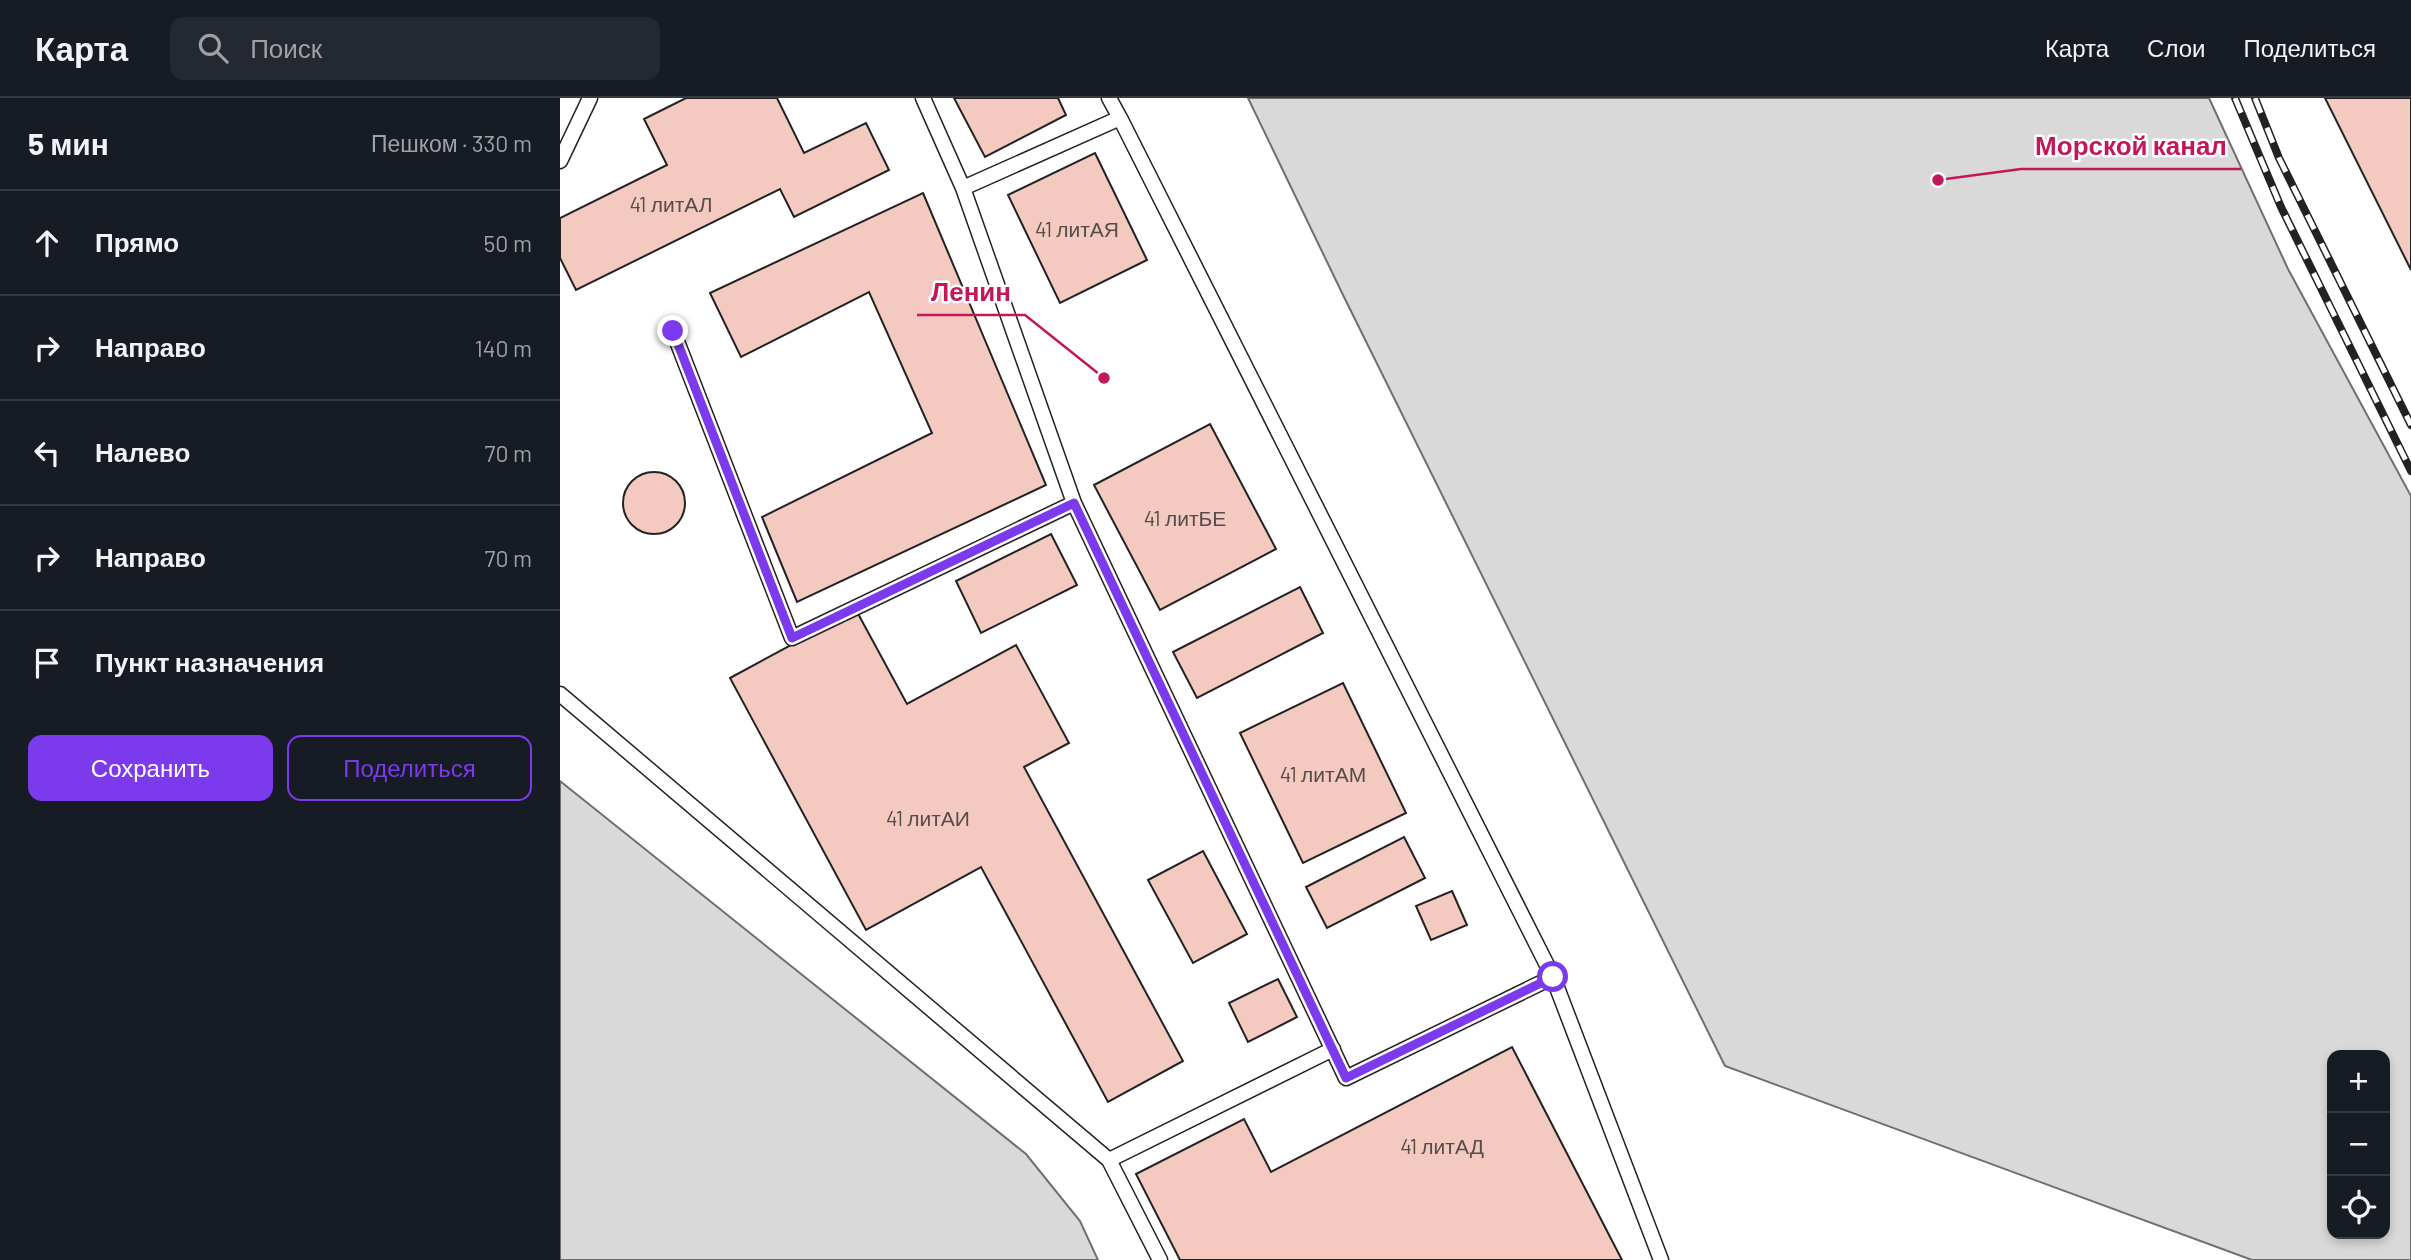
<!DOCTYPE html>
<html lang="ru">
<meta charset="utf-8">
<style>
:root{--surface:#171b24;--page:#242831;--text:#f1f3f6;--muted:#9ea1a6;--line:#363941;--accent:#7c3aed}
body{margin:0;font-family:Barlow,sans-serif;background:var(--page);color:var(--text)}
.controls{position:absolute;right:21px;bottom:21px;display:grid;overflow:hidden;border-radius:14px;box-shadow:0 4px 10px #0003}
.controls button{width:63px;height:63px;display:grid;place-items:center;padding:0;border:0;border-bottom:2px solid var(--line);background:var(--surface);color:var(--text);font:35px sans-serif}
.stop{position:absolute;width:21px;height:21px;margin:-16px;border:5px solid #7c3aed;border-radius:50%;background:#fff}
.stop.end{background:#7c3aed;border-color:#fff;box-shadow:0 2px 7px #0008}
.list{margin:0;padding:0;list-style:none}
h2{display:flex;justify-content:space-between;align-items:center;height:91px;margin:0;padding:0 28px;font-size:30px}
h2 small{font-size:23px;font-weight:400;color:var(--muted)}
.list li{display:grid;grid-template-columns:46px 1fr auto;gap:21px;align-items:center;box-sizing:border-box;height:105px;padding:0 28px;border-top:2px solid var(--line)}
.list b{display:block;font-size:26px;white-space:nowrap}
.list em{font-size:23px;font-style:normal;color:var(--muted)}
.actions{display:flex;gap:14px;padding:21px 28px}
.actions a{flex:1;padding:16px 0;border:2px solid var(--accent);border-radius:14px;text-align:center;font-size:24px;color:var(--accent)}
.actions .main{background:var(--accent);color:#fff}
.icon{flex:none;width:38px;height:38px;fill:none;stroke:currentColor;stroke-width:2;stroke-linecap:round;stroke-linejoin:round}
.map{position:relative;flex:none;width:1851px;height:1162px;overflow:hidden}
header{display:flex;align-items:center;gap:42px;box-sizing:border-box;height:98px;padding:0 35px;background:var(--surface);border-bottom:2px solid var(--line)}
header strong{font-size:33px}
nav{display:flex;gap:38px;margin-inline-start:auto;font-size:24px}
.search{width:490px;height:63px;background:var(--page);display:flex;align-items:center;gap:18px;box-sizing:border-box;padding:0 24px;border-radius:14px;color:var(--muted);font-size:26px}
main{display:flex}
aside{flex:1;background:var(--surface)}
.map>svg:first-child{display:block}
.water{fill:#d9d9d9;stroke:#6f6f6f;stroke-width:2;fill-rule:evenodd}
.building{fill:#f3c9c0;stroke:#222;stroke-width:2}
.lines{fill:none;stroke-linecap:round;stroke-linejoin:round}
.lane-casing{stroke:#222;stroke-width:17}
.lane{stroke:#fff;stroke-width:14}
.rail-casing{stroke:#222;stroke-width:8}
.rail{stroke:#fff;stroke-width:5;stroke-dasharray:16;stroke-linecap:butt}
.route{stroke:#7c3aed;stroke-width:9}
.labels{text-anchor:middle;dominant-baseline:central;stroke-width:5;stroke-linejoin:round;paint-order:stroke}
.number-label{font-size:21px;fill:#564c4a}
.leader{fill:none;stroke:#c2185b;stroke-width:2.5}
.callout-dot{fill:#c2185b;stroke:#fff;stroke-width:2.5}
.callout-label{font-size:26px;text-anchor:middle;font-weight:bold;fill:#c2185b;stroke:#fff;stroke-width:5;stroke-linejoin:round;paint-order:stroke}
</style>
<header>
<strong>Карта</strong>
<div class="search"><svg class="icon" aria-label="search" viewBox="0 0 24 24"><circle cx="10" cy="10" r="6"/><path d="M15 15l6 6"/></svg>Поиск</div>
<nav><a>Карта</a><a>Слои</a><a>Поделиться</a></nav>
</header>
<main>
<aside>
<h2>5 мин<small>Пешком · 330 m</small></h2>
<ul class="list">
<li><svg class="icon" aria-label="ahead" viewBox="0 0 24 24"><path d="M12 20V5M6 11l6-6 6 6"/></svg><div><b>Прямо</b></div><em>50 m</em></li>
<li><svg class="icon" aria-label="right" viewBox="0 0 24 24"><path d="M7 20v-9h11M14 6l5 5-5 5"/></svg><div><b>Направо</b></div><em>140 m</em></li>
<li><svg class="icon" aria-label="left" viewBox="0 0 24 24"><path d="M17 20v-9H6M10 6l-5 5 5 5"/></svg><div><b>Налево</b></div><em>70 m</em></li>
<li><svg class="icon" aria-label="right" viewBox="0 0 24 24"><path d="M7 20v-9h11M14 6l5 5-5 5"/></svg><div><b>Направо</b></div><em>70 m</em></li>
<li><svg class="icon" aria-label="arrive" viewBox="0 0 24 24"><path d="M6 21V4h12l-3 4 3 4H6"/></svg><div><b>Пункт назначения</b></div></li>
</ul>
<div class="actions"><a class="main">Сохранить</a><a>Поделиться</a></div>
</aside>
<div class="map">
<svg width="1851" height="1162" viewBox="0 0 1851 1162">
<rect width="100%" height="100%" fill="#fff"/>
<path class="water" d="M 688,0 L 1649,0 L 1728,171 L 1851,398 L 1851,1162 L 1692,1162 L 1165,968 L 783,197 ZM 1825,957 L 1825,1136 L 1772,1136 L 1772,957 Z
M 0,683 L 466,1056 L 520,1123 L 538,1162 L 0,1162 Z"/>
<path class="building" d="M 126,0 L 217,0 L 244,55 L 306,25 L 329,72 L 234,119 L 220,91 L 16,192 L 0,160 L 0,120 L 107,67 L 84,21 Z
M 394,0 L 498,0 L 506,17 L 425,59 Z
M 1765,0 L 1851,0 L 1851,172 Z
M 535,55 L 587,162 L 500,205 L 448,97 Z
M 363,95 L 486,387 L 237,504 L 202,419 L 372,335 L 309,194 L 181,259 L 150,195 Z
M 650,326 L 716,451 L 600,512 L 534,387 Z
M63 405a31 31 0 1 1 62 0a31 31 0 1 1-62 0Z
M 491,436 L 517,487 L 421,535 L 396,483 Z
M 740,489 L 763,535 L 637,600 L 613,554 Z
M 296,512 L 347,606 L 456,547 L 509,645 L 464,669 L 623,963 L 548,1004 L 421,769 L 306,832 L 170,580 Z
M 783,585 L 846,715 L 743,765 L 680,635 Z
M 844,739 L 865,780 L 767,830 L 746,789 Z
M 643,753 L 687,836 L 633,865 L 588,782 Z
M 892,793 L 907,827 L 871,842 L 856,808 Z
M 718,881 L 737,919 L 688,944 L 669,905 Z
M 952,949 L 1062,1162 L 620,1162 L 576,1076 L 684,1021 L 711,1074 Z"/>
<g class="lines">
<g class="lane-casing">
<path id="lane" d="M 363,0 L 403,90 L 560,20 L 549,0
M 560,20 L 993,879 L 1101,1162
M 0,63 L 30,0
M 403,90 L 514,405
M 113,233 L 232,540 L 514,405 L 786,980 L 993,879
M 0,596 L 549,1062 L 600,1162
M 549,1062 L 773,951"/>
</g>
<use href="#lane" class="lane"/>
<g class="rail-casing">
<path id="rail" d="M 1675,0 L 1721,109 L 1851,373
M 1695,0 L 1719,60 L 1851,327"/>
</g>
<use href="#rail" class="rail"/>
</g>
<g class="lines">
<path class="route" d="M 113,233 L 232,540 L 514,405 L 786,980 L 993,879"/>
</g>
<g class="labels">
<g class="number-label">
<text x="111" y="105">41 литАЛ</text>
<text x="517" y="130">41 литАЯ</text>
<text x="625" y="419">41 литБЕ</text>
<text x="763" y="675">41 литАМ</text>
<text x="368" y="719">41 литАИ</text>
<text x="882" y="1047">41 литАД</text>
</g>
</g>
<path class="leader" d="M1378 82L1461 71H1681M544 280L465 217H357"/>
<g class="callout-dot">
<circle cx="1378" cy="82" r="7"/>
<circle cx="544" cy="280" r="7"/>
</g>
<g class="callout-label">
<text x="1571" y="57">Морской канал</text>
<text x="411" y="203">Ленин</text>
</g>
</svg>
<div class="controls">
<button>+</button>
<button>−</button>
<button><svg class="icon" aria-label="locate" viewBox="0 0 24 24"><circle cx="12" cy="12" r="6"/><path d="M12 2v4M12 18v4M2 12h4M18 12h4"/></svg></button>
</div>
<div class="stop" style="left:993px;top:879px"></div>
<div class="stop end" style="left:113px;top:233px"></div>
</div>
</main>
